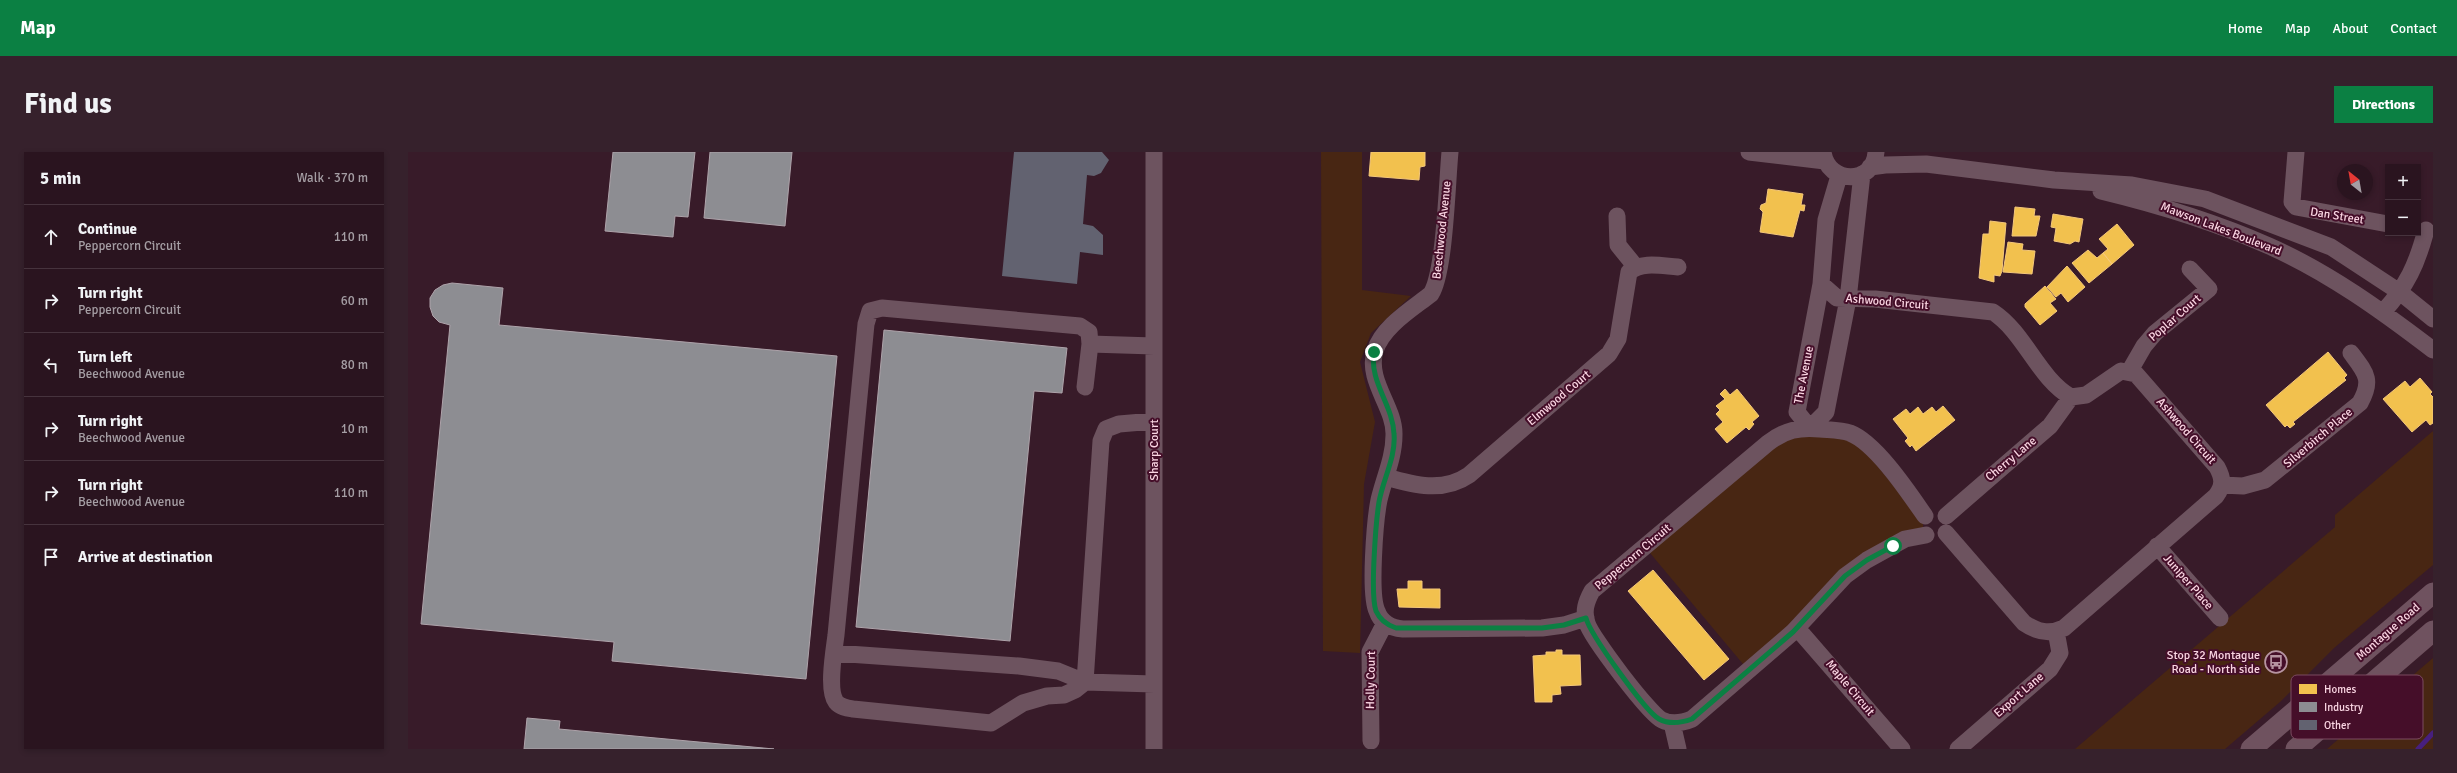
<!DOCTYPE html>
<meta charset="utf-8">
<style>
:root{--surface:#2a141f;--page:#36212c;--text:#f1f3f6;--muted:#a59ea4;--line:#46333d;--accent:#0b8043}
body{margin:0;font-family:Signika,sans-serif;background:var(--page);color:var(--text)}
.controls{position:absolute;right:12px;top:12px;display:grid;overflow:hidden;border-radius:0px;box-shadow:0 2px 6px #0003}
.controls button{width:36px;height:36px;display:grid;place-items:center;padding:0;border:0;border-bottom:1px solid var(--line);background:var(--surface);color:var(--text);font:20px sans-serif}
.compass{position:absolute;left:1929px;top:12px;width:36px;height:36px;border-radius:50%;background:var(--surface);box-shadow:0 2px 6px #0003;rotate:329deg}
.stop{position:absolute;width:12px;height:12px;margin:-9px;border:3px solid #0b8043;border-radius:50%;background:#fff}
.stop.end{background:#0b8043;border-color:#fff;box-shadow:0 1px 4px #0008}
.list{margin:0;padding:0;list-style:none}
h2{display:flex;justify-content:space-between;align-items:center;height:52px;margin:0;padding:0 16px;font-size:17px}
h2 small{font-size:13px;font-weight:400;color:var(--muted)}
.list li{display:grid;grid-template-columns:26px 1fr auto;gap:12px;align-items:center;box-sizing:border-box;height:64px;padding:0 16px;border-top:1px solid var(--line)}
.list b{display:block;font-size:15px;white-space:nowrap}
.list p{margin:0;font-size:13px;white-space:nowrap;color:var(--muted)}
.list em{font-size:13px;font-style:normal;color:var(--muted)}
.icon{flex:none;width:22px;height:22px;fill:none;stroke:currentColor;stroke-width:2;stroke-linecap:round;stroke-linejoin:round}
.map{position:relative;flex:none;width:2025px;height:597px;overflow:hidden;border-radius:0px}
header{display:flex;align-items:center;gap:24px;box-sizing:border-box;height:56px;padding:0 20px;background:var(--accent);color:#fff}
header strong{font-size:19px}
nav{display:flex;gap:22px;margin-inline-start:auto;font-size:14px}
.intro{display:flex;align-items:center;justify-content:space-between;box-sizing:border-box;height:96px;padding:0 24px}
h1{margin:0;font-size:28px}
.button{padding:10px 18px;border-radius:0px;background:var(--accent);color:#fff;font-size:14px;font-weight:700}
main{display:flex;gap:24px;padding:0 24px}
aside{flex:1;background:var(--surface);border-radius:0px;box-shadow:0 2px 6px #0003}
.map>svg:first-child{display:block}
.green{fill:#482613}
.homes{fill:#f2c14e;stroke:#f4c77a}
.industry{fill:#8d8d92;stroke:#aea3aa}
.lines{fill:none;stroke-linecap:round;stroke-linejoin:round}
.stream{stroke:#471f7e;stroke-width:5}
.building{fill:#626270}
.minor{stroke:#6d535f;stroke-width:17}
.major{stroke:#6f525f;stroke-width:21}
.route{stroke:#0b8043;stroke-width:5}
.labels{text-anchor:middle;dominant-baseline:central;stroke-width:4;stroke-linejoin:round;paint-order:stroke}
.street-label{font-size:12px;fill:#fad5e2;stroke:#450e29}
.poi-label{font-size:12px;fill:#fad5e2;stroke:#450e29;text-anchor:end}
.key{fill:#450e29;stroke:#7b4a60;stroke-width:1}
.key-label{font-size:11px;fill:#fad5e2}
</style>
<header>
<strong>Map</strong>
<nav><a>Home</a><a>Map</a><a>About</a><a>Contact</a></nav>
</header>
<div class="intro"><h1>Find us</h1><a class="button">Directions</a></div>
<main>
<aside>
<h2>5 min<small>Walk · 370 m</small></h2>
<ul class="list">
<li><svg class="icon" aria-label="ahead" viewBox="0 0 24 24"><path d="M12 20V5M6 11l6-6 6 6"/></svg><div><b>Continue</b><p>Peppercorn Circuit</p></div><em>110 m</em></li>
<li><svg class="icon" aria-label="right" viewBox="0 0 24 24"><path d="M7 20v-9h11M14 6l5 5-5 5"/></svg><div><b>Turn right</b><p>Peppercorn Circuit</p></div><em>60 m</em></li>
<li><svg class="icon" aria-label="left" viewBox="0 0 24 24"><path d="M17 20v-9H6M10 6l-5 5 5 5"/></svg><div><b>Turn left</b><p>Beechwood Avenue</p></div><em>80 m</em></li>
<li><svg class="icon" aria-label="right" viewBox="0 0 24 24"><path d="M7 20v-9h11M14 6l5 5-5 5"/></svg><div><b>Turn right</b><p>Beechwood Avenue</p></div><em>10 m</em></li>
<li><svg class="icon" aria-label="right" viewBox="0 0 24 24"><path d="M7 20v-9h11M14 6l5 5-5 5"/></svg><div><b>Turn right</b><p>Beechwood Avenue</p></div><em>110 m</em></li>
<li><svg class="icon" aria-label="arrive" viewBox="0 0 24 24"><path d="M6 21V4h12l-3 4 3 4H6"/></svg><div><b>Arrive at destination</b></div></li>
</ul>
</aside>
<div class="map">
<svg width="2025" height="597" viewBox="0 0 2025 597">
<rect width="100%" height="100%" fill="#381b29"/>
<path class="green" d="M 913,0 L 954,0 L 954,138 L 1003,144 L 963,181 L 952,210 L 967,270 L 956,332 L 952,501 L 915,499 Z
M 2025,279 L 2025,413 L 1926,496 L 1872,550 L 1817,597 L 1667,597 L 1927,375 L 1927,363 Z
M 1443,282 L 1515,369 L 1515,379 L 1472,401 L 1340,518 L 1237,395 L 1370,283 Z
M 2025,506 L 2025,597 L 1919,597 Z"/>
<path class="homes" d="M 963,0 L 1017,0 L 1017,14 L 1012,15 L 1011,28 L 961,24 Z
M 1360,37 L 1395,42 L 1393,53 L 1397,53 L 1396,59 L 1392,58 L 1385,85 L 1352,80 L 1355,60 L 1352,57 L 1353,53 L 1358,51 Z
M 1607,55 L 1627,57 L 1626,64 L 1632,64 L 1628,84 L 1604,84 Z
M 1645,62 L 1675,67 L 1671,90 L 1667,89 L 1662,92 L 1646,89 L 1648,76 L 1643,75 Z
M 1582,69 L 1598,71 L 1594,119 L 1592,124 L 1586,123 L 1586,130 L 1571,126 L 1575,82 L 1581,82 Z
M 1709,72 L 1726,93 L 1704,112 L 1695,101 L 1700,97 L 1691,87 Z
M 1600,90 L 1615,92 L 1614,98 L 1627,99 L 1624,122 L 1595,120 Z
M 1680,98 L 1689,106 L 1695,101 L 1704,112 L 1681,131 L 1664,111 Z
M 1659,114 L 1677,135 L 1660,150 L 1653,141 L 1648,145 L 1639,135 Z
M 1637,134 L 1648,147 L 1642,151 L 1649,159 L 1632,173 L 1617,155 L 1617,152 Z
M 1920,200 L 1939,223 L 1936,226 L 1938,228 L 1885,270 L 1887,272 L 1882,276 L 1879,273 L 1877,275 L 1858,253 Z
M 2012,226 L 2024,240 L 2022,242 L 2025,245 L 2025,271 L 2022,273 L 2018,268 L 2004,280 L 1975,247 L 1997,229 L 2002,235 Z
M 1317,237 L 1322,243 L 1329,237 L 1351,264 L 1344,270 L 1346,272 L 1341,278 L 1338,275 L 1319,291 L 1307,277 L 1315,270 L 1308,262 L 1312,258 L 1308,254 L 1317,247 L 1312,242 Z
M 1535,254 L 1547,268 L 1508,299 L 1504,293 L 1502,295 L 1497,289 L 1500,286 L 1485,267 L 1498,257 L 1502,262 L 1510,255 L 1515,262 L 1524,255 L 1528,260 Z
M 1245,418 L 1321,507 L 1296,528 L 1220,439 Z
M 1000,429 L 1014,429 L 1014,437 L 1032,437 L 1032,456 L 991,455 L 989,437 L 1000,437 Z
M 1148,498 L 1154,498 L 1154,503 L 1172,503 L 1173,533 L 1152,534 L 1153,542 L 1144,543 L 1144,550 L 1127,550 L 1125,504 L 1138,503 L 1138,500 L 1148,500 Z"/>
<path class="industry" d="M 205,0 L 287,0 L 280,65 L 267,64 L 265,85 L 197,79 Z
M 302,0 L 384,0 L 377,74 L 296,66 Z
M 44,131 L 95,136 L 91,173 L 429,204 L 398,527 L 204,509 L 206,490 L 13,472 L 42,173 L 31,170 L 25,164 L 22,155 L 22,146 L 27,138 L 35,133 Z
M 476,178 L 659,196 L 654,241 L 626,239 L 602,489 L 448,475 Z
M 119,566 L 152,569 L 151,577 L 366,597 L 116,597 Z"/>
<g class="lines">
<path class="stream" d="M 2010,597 L 2025,581"/>
</g>
<path class="building" d="M 606,0 L 694,0 L 701,8 L 693,21 L 686,24 L 679,23 L 675,72 L 685,74 L 695,83 L 695,103 L 672,100 L 669,132 L 594,124 Z"/>
<g class="lines">
<path class="minor" d="M 746,0 L 746,597
M 1042,0 C 1039,30 1037,120 1023,142 C 1004,157 974,175 967,199 C 958,229 987,255 986,283 C 986,306 976,326 971,348 C 967,368 961,442 969,459 C 973,471 983,476 995,477 L 1134,476 L 1156,473 L 1178,466
M 1341,0 L 1417,9
M 1415,0 C 1420,33 1466,33 1468,0
M 1888,0 L 1884,50 L 1888,55 L 1980,72
M 1462,15 L 1477,13 L 1518,12 L 1646,28 L 1724,33 L 1797,47 L 1923,95 L 1993,141 L 2025,167
M 1431,24 L 1418,68 L 1413,132 L 1389,260 L 1402,276 L 1418,260 L 1440,147 L 1454,22
M 1693,39 C 1751,53 1807,70 1861,94 C 1920,120 1974,159 2025,198
M 1209,64 L 1210,93 L 1227,114
M 1413,132 L 1429,146 L 1467,147 L 1585,160 C 1617,181 1630,226 1663,245 L 1678,243 L 1713,219 L 1728,222 L 1809,315 C 1815,326 1816,333 1808,344 L 1656,476 C 1641,483 1629,480 1616,471 L 1538,381
M 1975,160 C 1999,134 2009,112 2018,78
M 746,194 L 682,192 L 681,180 L 672,174 L 474,156 L 462,159 L 458,172 L 428,483 C 426,499 419,538 428,550 C 432,555 439,556 445,557 L 583,571 L 615,551 L 639,544 L 656,543 L 667,538 L 677,530 L 693,289 L 698,277 L 711,272 L 746,269
M 1721,220 L 1736,194 L 1747,181 L 1801,137 L 1782,117
M 677,235 L 682,192
M 978,325 C 1006,333 1035,341 1061,323 L 1201,202 L 1210,187 L 1221,120 C 1234,109 1254,114 1270,115
M 1814,333 L 1835,334 L 1857,328 L 1952,251 C 1965,228 1958,221 1943,201
M 1517,364 C 1501,341 1468,291 1442,281 C 1433,278 1422,278 1412,277 C 1391,275 1377,278 1360,291 L 1184,439 C 1178,450 1175,459 1179,471 C 1183,485 1242,563 1254,568 C 1264,573 1274,571 1284,567 L 1385,480 L 1437,424 L 1459,408 L 1497,387 L 1518,383
M 1538,364 L 1642,274 L 1663,245
M 1749,394 L 1812,466
M 1389,476 L 1494,597
M 426,501 L 611,514 L 650,519 L 677,530 L 746,532
M 1264,571 L 1270,597
M 963,589 L 962,500 L 977,471
M 1550,597 L 1642,517 L 1652,501 L 1648,479"/>
<path class="major" d="M 1843,597 L 2025,441
M 1888,597 L 2025,479"/>
</g>
<g class="lines">
<path class="route" d="M 966,200 C 961,230 985,253 986,282 C 988,305 975,327 971,350 C 968,369 962,442 968,459 C 972,468 979,473 988,476 L 1134,476 L 1156,473 L 1178,466 C 1182,482 1237,559 1251,567 C 1262,573 1273,571 1284,567 L 1385,480 L 1437,424 L 1459,408 L 1485,394"/>
</g>
<defs>
<g id="bus-ring" transform="scale(1.15)"><circle r="9.5" fill="#450e29" stroke="#b694a1" stroke-width="1.5"/><path d="M-5-6H5V4H4V6H2V4H-2V6H-4V4H-5ZM-3.5-4V0h7V-4ZM-3.5 1.2v1.5H-2V1.2ZM2 1.2v1.5H3.5V1.2Z" fill="#b694a1"/></g>
</defs>
<g fill-rule="evenodd">
<use href="#bus-ring" x="1868" y="510"/>
</g>
<g class="labels">
<g class="street-label">
<text transform="translate(1929 64) rotate(9)">Dan Street</text>
<text transform="translate(1813 77) rotate(21)">Mawson Lakes Boulevard</text>
<text transform="translate(1034 78) rotate(-84)">Beechwood Avenue</text>
<text transform="translate(1479 150) rotate(5)">Ashwood Circuit</text>
<text transform="translate(1767 166) rotate(-41)">Poplar Court</text>
<text transform="translate(1396 223) rotate(-79)">The Avenue</text>
<text transform="translate(1151 246) rotate(-40)">Elmwood Court</text>
<text transform="translate(1778 279) rotate(49)">Ashwood Circuit</text>
<text transform="translate(1910 286) rotate(-40)">Silverbirch Place</text>
<text transform="translate(746 298) rotate(-90)">Sharp Court</text>
<text transform="translate(1603 307) rotate(-40)">Cherry Lane</text>
<text transform="translate(1225 405) rotate(-40)">Peppercorn Circuit</text>
<text transform="translate(1780 430) rotate(49)">Juniper Place</text>
<text transform="translate(1980 480) rotate(-41)">Montague Road</text>
<text transform="translate(963 528) rotate(-89)">Holly Court</text>
<text transform="translate(1442 536) rotate(50)">Maple Circuit</text>
<text transform="translate(1611 543) rotate(-41)">Export Lane</text>
</g>
<g class="poi-label">
<text x="1852" y="503">Stop 32 Montague<tspan x="1852" dy="14">Road - North side</tspan></text>
</g>
</g>
<rect x="1883" y="523" width="132" height="64" rx="6" class="key"/>
<rect x="1891" y="532" width="18" height="10" fill="#f2c14e"/>
<rect x="1891" y="550" width="18" height="10" fill="#8d8d92"/>
<rect x="1891" y="568" width="18" height="10" fill="#626270"/>
<g class="key-label">
<text x="1916" y="541">Homes</text>
<text x="1916" y="559">Industry</text>
<text x="1916" y="577">Other</text>
</g>
</svg>
<div class="controls">
<button>+</button>
<button>−</button>
</div>
<svg class="compass" viewBox="-18 -18 36 36"><path d="M0-13l5 13h-10z" fill="#e53935"/><path d="M0 13l5-13h-10z" fill="#a59ea4"/></svg>
<div class="stop" style="left:1485px;top:394px"></div>
<div class="stop end" style="left:966px;top:200px"></div>
</div>
</main>
